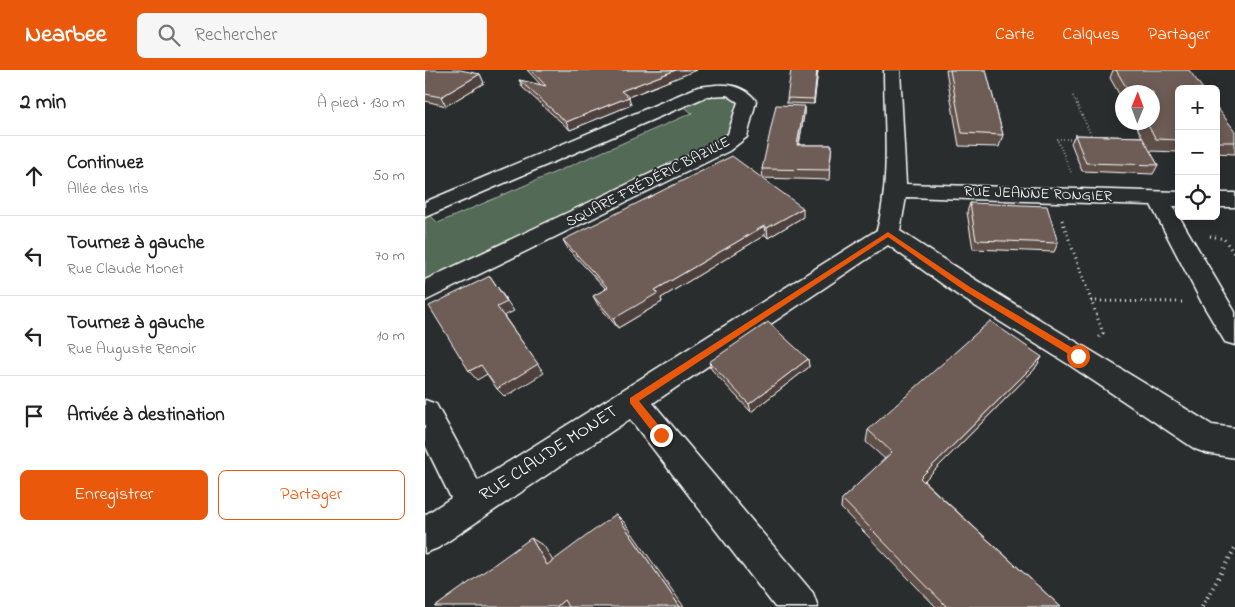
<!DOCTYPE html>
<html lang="fr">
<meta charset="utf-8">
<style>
:root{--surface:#fff;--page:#f6f6f6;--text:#222;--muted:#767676;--line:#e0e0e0;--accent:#ea580c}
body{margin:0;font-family:"Indie Flower",sans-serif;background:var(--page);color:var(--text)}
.controls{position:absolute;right:15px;top:15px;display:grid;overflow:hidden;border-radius:8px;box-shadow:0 2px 12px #0003}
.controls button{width:45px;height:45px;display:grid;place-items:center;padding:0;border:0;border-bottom:1px solid var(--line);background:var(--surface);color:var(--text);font:25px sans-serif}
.compass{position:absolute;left:690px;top:15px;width:45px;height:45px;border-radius:50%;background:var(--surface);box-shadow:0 2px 12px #0003;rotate:1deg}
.stop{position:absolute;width:15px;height:15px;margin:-11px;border:4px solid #ea580c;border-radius:50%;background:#fff}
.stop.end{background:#ea580c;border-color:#fff;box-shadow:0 1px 5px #0008}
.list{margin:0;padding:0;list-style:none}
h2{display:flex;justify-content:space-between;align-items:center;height:65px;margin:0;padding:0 20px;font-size:21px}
h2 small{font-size:16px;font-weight:400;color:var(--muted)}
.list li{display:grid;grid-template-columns:32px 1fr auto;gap:15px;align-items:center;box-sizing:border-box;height:80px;padding:0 20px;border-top:1px solid var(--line)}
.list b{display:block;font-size:19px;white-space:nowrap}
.list p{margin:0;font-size:16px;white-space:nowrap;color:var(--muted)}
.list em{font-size:16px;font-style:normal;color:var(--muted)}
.actions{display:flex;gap:10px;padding:15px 20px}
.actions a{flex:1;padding:11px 0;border:1px solid var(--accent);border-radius:8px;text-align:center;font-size:18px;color:var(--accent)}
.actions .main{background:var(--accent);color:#fff}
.icon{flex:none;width:28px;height:28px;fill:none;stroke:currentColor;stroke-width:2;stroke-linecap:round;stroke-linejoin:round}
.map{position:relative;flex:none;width:810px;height:537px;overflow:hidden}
header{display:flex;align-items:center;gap:30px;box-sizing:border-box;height:70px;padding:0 25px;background:var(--accent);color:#fff}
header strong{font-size:24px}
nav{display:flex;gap:28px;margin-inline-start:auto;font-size:18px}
.search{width:350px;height:45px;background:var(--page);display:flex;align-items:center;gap:12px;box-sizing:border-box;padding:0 18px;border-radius:8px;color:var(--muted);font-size:19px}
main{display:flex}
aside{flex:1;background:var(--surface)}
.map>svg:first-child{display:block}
.green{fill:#526a57;stroke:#a8b4ab}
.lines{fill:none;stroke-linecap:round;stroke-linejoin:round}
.minor-casing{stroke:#fff;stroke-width:3}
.path-far2{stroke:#fff;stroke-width:2;stroke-dasharray:0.5 2.5;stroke-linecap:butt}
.path-far1{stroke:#fff;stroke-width:3;stroke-dasharray:1 4;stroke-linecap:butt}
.path{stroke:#fff;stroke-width:4;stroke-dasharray:1 4.5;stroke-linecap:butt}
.minor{fill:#2a2d2e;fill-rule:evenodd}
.wall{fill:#5f504a;stroke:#fff}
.shaded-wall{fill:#4d413c;stroke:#fff}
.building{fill:#6e5d56;stroke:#fff}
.route{fill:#ea580c}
.labels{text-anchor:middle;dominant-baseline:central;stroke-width:4;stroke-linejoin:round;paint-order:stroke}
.far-street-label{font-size:15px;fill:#fff;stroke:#2a2d2e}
.street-label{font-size:18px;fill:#fff;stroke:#2a2d2e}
</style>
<header>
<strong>Nearbee</strong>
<div class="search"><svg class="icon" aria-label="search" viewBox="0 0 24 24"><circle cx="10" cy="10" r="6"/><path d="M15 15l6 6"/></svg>Rechercher</div>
<nav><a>Carte</a><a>Calques</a><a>Partager</a></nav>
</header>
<main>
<aside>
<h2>2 min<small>À pied · 130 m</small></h2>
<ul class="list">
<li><svg class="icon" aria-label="ahead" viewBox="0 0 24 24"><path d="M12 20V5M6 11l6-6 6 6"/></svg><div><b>Continuez</b><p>Allée des Iris</p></div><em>50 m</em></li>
<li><svg class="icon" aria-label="left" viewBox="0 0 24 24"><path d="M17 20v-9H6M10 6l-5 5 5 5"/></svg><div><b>Tournez à gauche</b><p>Rue Claude Monet</p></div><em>70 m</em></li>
<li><svg class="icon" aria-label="left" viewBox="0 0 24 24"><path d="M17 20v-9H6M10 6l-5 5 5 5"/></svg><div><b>Tournez à gauche</b><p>Rue Auguste Renoir</p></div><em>10 m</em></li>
<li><svg class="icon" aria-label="arrive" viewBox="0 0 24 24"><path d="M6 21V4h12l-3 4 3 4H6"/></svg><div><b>Arrivée à destination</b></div></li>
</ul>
<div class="actions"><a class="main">Enregistrer</a><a>Partager</a></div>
</aside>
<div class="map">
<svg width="810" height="537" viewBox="0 0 810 537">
<rect width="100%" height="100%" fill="#2a2d2e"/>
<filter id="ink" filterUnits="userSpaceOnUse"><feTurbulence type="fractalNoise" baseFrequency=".02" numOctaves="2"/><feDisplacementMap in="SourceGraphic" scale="10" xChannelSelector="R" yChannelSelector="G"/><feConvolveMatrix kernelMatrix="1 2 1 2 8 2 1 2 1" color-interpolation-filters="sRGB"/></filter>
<g filter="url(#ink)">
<path class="green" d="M 287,23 L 305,24 L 315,30 L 307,64 L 293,75 L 0,214 L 0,145 L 4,144 L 13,153 L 267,43 L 257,35 Z"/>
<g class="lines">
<g class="minor-casing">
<path id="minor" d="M 459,0 L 475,0 L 481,114 L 754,122 L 754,136 L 748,136 L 810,242 L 810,275 L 800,272 L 777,233 L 726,135 L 481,127 L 475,161 C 577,229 683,290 787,355 L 810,358 L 810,388 L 781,383 L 770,379 L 643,294 L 534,226 L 463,175 L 228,333 L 388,523 L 393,537 L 350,537 L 205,349 L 13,478 L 0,483 L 0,445 L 26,428 L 0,375 L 0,330 L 11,334 L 53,411 L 452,160 C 466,107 459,54 459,0 Z
M 291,15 C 307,14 322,18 331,31 L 322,67 L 304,81 L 0,231 L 0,210 L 290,73 L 303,64 L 313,32 L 302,25 L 283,26 L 0,147 L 0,132 L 273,17 Z
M 791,123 L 810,123 L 810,137 L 791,137 Z"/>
</g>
<path class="path-far2" d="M 648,26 L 668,69
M 646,102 L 632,69 L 650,69"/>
<path class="path-far1" d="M 637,150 L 678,263 L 674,267
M 785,166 L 799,169 L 810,185
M 666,231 L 757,232"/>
<path class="path" d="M 777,537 L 810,478"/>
<use href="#minor" class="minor"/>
</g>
<path class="wall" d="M 0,0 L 55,4 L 59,13 L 21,36 L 0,31 Z
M 102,0 L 272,0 L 203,27 L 206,35 L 145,60 L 98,18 L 94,10 L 116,15 Z
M 393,0 L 389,34 L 362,33 L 362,28 Z
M 521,0 L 561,0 L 578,65 L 574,77 L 534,76 Z
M 688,0 L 691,0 L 754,19 L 754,82 L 725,81 L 733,95 L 728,104 L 657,101 L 646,73 L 650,65 L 717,67 L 709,52 L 728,52 L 728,22 L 698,22 L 698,31 L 685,8 Z
M 379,36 L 379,45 L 374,75 L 407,75 L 406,85 L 404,110 L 338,108 L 337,99 Z
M 791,36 L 810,72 L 810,84 L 791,83 Z
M 545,133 L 633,173 L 629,182 L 548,179 L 542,142 Z
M 378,147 L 343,168 L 340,165 L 236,228 L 237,232 L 193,258 L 173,235 L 168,226 L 181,219 L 143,179 L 138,170 Z
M 617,287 L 609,300 L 499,411 L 636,537 L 511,537 L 416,438 L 417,429 L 460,389 L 441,372 L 443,360 Z
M 383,289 L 384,297 L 326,342 L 287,300 L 284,292 Z"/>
<path class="shaded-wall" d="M 251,0 L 272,0 L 198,29 L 196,21 Z
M 392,0 L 393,0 L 389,34 L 389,29 Z
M 55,4 L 59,13 L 21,36 L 16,27 Z
M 204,27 L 206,35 L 145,60 L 141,52 Z
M 379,36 L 379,45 L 372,84 L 372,75 Z
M 378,138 L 378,147 L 343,168 L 342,158 Z
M 339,156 L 340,165 L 236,228 L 237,232 L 193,258 L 188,249 L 230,220 Z
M 65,206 L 89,241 L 79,246 L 119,303 L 80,327 L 72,319 L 72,237 Z
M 617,287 L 609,300 L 491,419 L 495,408 Z
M 383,289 L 384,297 L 326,342 L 324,334 Z
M 56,295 L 64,303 L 52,310 L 44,301 Z
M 191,444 L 200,453 L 259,537 L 255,537 Z
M 106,468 L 119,476 L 135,503 L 122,495 Z
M 139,530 L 151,537 L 131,537 Z"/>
<path class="building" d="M 0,0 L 35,0 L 55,4 L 16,27 L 0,24 Z
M 106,0 L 251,0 L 196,21 L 204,27 L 141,52 L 94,10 L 121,16 Z
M 366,0 L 392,0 L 389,29 L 362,28 Z
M 525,0 L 561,0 L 578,65 L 537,63 Z
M 691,0 L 764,0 L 778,19 L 754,19 L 754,70 L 731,69 L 721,52 L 728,52 L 728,22 L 704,22 Z
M 351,35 L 379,36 L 372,75 L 407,75 L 404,100 L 337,99 Z
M 791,36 L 810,61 L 810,72 L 791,72 Z
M 650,65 L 717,67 L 733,95 L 661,93 Z
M 307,86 L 378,138 L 342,158 L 339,156 L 230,220 L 233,223 L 188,249 L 168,226 L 183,218 L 138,170 Z
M 545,133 L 622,136 L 633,173 L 551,170 Z
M 65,206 L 82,232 L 72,237 L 113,294 L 72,319 L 56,295 L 44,301 L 4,236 Z
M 565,251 L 617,287 L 495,408 L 636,537 L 522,537 L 417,429 L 467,382 L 443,360 Z
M 343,252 L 383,289 L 324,334 L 284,292 Z
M 191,444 L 255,537 L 143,537 L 139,530 L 131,537 L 10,537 L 106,468 L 122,495 Z"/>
</g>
<path class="route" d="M 463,162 L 545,217 L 656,283 L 656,288 L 650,288 L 540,221 L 463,167 L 214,331 L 239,362 L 239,368 L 232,368 L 205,333 L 205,328 Z"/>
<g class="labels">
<g class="far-street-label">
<text transform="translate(223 112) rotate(-27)">SQUARE FRÉDÉRIC BAZILLE</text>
<text transform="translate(613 124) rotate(2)">RUE JEANNE RONGIER</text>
</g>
<g class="street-label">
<text transform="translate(124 384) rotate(-33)">RUE CLAUDE MONET</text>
</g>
</g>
</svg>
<div class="controls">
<button>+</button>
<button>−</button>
<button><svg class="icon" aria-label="locate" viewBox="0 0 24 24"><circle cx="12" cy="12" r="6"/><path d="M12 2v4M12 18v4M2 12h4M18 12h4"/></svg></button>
</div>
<svg class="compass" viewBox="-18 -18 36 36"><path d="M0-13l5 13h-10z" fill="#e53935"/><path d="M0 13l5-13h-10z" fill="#767676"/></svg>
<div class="stop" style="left:653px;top:286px"></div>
<div class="stop end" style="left:236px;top:365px"></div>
</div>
</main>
